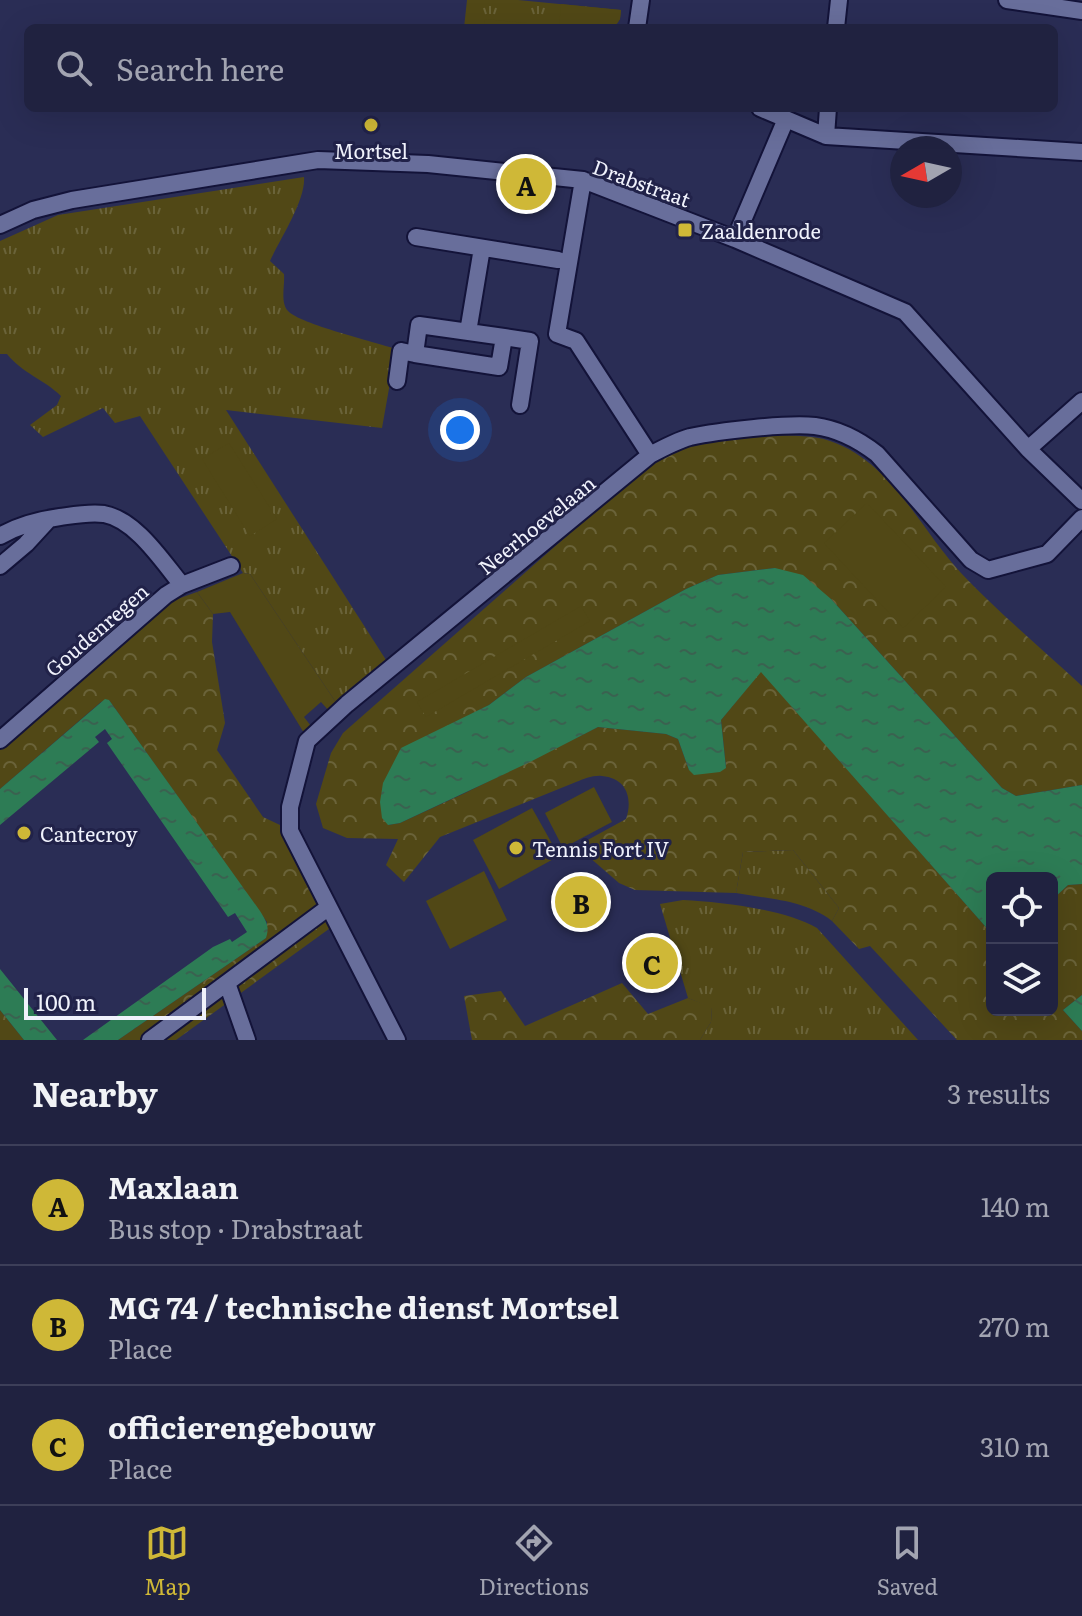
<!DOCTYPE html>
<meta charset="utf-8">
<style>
:root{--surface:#202240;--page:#282a47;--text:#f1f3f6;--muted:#a2a4b1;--line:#3d3f59;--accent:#cfb837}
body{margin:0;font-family:Literata,serif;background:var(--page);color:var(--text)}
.controls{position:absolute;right:24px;bottom:24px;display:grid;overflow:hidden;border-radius:12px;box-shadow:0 8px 32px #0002}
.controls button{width:72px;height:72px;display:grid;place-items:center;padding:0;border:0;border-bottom:2px solid var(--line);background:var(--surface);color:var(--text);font:40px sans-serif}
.compass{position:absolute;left:890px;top:136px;width:72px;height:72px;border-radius:50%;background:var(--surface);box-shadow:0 8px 32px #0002;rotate:261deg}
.scale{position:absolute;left:24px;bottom:20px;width:182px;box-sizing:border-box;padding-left:8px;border:4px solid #f0f2fc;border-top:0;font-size:22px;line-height:28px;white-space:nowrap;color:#f0f2fc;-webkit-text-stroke:6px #212249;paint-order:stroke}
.you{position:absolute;left:460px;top:430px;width:28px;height:28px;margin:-20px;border:6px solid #fff;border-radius:50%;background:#1a73e8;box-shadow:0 0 0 12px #1a73e833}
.badge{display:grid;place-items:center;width:52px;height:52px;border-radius:50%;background:var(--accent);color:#111;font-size:26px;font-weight:700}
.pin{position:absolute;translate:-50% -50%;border:4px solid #fff;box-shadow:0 2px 8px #0006}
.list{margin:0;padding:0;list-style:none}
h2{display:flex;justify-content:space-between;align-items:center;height:104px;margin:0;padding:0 32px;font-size:34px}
h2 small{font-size:26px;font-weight:400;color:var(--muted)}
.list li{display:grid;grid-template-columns:52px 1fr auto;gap:24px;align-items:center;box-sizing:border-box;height:120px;padding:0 32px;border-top:2px solid var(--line)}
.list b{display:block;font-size:30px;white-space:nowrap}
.list p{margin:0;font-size:26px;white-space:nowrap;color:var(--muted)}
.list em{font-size:26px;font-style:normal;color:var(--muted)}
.icon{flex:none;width:44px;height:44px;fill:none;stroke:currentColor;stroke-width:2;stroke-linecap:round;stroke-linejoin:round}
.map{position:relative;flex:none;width:1082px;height:1040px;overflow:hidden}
.search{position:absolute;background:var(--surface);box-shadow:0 8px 32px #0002;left:24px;right:24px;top:24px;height:88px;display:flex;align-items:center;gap:20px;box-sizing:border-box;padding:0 28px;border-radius:12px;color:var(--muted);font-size:30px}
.sheet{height:464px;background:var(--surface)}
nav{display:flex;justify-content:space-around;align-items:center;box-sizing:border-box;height:112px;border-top:2px solid var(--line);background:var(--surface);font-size:22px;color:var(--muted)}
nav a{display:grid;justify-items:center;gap:4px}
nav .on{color:var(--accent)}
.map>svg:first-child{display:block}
.grass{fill:url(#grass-tufts)}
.forest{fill:url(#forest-crowns)}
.green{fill:#514816}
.water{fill:url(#water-ripples)}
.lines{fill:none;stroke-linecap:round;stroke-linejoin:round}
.minor-casing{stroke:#131339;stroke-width:20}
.minor{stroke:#686e9b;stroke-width:16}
.poi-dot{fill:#cfb837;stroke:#212249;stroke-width:3}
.labels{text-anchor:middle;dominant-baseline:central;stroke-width:6;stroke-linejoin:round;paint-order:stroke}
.poi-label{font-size:20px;fill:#f0f2fc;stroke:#212249;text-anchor:start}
.street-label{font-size:20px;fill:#f0f2fc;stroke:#212249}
</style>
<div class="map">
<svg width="1082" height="1040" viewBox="0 0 1082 1040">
<defs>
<pattern id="grass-tufts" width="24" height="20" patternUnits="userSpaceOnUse" patternTransform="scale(2)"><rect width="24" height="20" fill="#514816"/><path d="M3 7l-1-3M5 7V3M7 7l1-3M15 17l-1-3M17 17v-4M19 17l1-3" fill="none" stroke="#6a6339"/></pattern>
<pattern id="forest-crowns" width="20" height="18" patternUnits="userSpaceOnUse" patternTransform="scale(2)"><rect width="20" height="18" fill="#514816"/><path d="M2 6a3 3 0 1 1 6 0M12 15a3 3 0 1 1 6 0" fill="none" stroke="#6a6339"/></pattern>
<pattern id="water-ripples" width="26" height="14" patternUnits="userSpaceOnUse" patternTransform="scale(2)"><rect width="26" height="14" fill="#2d7c55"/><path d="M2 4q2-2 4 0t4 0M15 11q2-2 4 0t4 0" fill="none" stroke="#3a6250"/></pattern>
</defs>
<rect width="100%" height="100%" fill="#2a2d55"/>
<path class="grass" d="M 467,0 L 518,0 L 621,10 L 620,19 L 614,28 L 464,28 Z
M 304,177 C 306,200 280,239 270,261 L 284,274 C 285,286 280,302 288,311 C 300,324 375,342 396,349 L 382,428 L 226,410 L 386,660 L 337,704 L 250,574 L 243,573 L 140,416 L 115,423 L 103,408 L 43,437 L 30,425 L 57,405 L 61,396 C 45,380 22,373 7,354 L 0,354 L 0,241 L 58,215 Z
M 793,850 L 839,908 L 832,921 C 805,900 769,899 736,893 L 743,852 Z
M 683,900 C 721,902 784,909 817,928 L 918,1040 L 700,1040 L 711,1022 L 712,1008 L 688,998 L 660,904 Z"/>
<path class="forest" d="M 775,435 C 793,436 813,435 830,441 C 892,462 920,529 961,573 C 999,613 1042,649 1082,686 L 1082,785 L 1016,796 L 1002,788 L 831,599 L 775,568 L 718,575 L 686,589 L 526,677 L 489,705 L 460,720 L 388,825 L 400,823 L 465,793 L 598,727 L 666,734 L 678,739 L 689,770 L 726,767 L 721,720 L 761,671 L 992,934 L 992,1010 L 1052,1010 L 1052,900 L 1068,885 L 1082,884 L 1082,995 L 1063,1010 L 1082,1031 L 1082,1040 L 957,1040 L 870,946 L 859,949 L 832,921 L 839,908 L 793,850 L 743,852 L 736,893 L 635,890 L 619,883 L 581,850 L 584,842 L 626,819 C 633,799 627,778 602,776 C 593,775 584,779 576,782 L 440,837 L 404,882 L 386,865 L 398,839 L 347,838 L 323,828 L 316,804 L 331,753 L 343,733 L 628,482 L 659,456 L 697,443 Z
M 197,592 L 213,614 L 212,642 L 225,723 L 217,750 L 263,817 L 280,825 L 333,926 L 176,1040 L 118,1040 L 266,938 L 267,922 L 109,700 L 101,702 L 0,789 L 0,749 L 166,603 Z
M 622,983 L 648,1014 L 688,998 L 712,1007 L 711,1022 L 700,1040 L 472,1040 L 464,996 L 501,991 L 525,1026 Z
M 0,1010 L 24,1040 L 0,1040 Z"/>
<path class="green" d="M 561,4 L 621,10 L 620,19 L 614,28 L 559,28 Z
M 485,19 L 527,23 L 527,28 L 484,28 Z
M 229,443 L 277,519 L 250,536 L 202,459 Z
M 867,503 L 946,587 L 903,628 L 824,543 Z
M 243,573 L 250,574 L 337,704 L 329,711 L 321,702 L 304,717 L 311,726 L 304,733 L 230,612 L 213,614 L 197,592 Z
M 581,606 L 590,621 L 426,717 L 417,702 Z
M 594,787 L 612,822 L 563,848 L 545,813 Z
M 532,808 L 559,856 L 499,889 L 473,840 Z
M 484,871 L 507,920 L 450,949 L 426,901 Z"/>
<path class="water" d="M 775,568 L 803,575 L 831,599 L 1002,788 L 1016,796 L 1082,785 L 1082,884 L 1068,885 L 1052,900 L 1052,878 L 992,878 L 992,934 L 761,672 L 721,720 L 726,768 L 720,772 L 694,775 L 689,770 L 678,739 L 666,734 L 598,727 L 530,762 L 400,823 L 388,825 L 382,818 L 380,802 L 383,783 L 401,748 L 489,705 L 526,677 L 686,589 L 718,575 Z
M 105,699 L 109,700 L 260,911 C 266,921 270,926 266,938 L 118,1040 L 83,1040 L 213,947 L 230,939 L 232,942 L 247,932 L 235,913 L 228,917 L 107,743 L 112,739 L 105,729 L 95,737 L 99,742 L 0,825 L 0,789 Z
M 0,969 L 57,1040 L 24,1040 L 0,1010 Z
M 1082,995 L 1082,1031 L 1063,1010 Z"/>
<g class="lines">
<g class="minor-casing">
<path id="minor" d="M 1007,0 L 1082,11
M 637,28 L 641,0
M 836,28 L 839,0
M 760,108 L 826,136 L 1082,152
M 826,136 L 828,108
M 0,225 L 33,210 L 72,200 L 318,160 L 428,164 L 583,180 L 735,239 L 905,312 L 1028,449 L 1082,501
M 416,237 L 558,260
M 735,239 L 786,119
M 468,332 L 482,248
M 557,334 L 583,180
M 557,334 L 576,341 L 650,455
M 415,354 L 499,367 L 504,337 L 530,341 L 520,405
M 397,381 L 401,351 L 415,354 L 419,325 L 504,337
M 1028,449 L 1082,401
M 0,536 C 19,525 38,520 60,517 C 74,515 89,512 104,514 C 136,520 162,561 182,585
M 0,566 L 26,544 L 49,519
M 0,740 L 166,595 L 182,585 L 231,566
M 227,983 L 247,1040
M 150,1040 L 329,907
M 397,1040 L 290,831 L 290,807 L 307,741 L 347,704 L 650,455 C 663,448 676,441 690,437 C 718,431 787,423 815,426 C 838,429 859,440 877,454 L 971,560 L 988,570 L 1047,554 L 1082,518"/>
</g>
<use href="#minor" class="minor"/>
</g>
<g class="poi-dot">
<circle cx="371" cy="125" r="8"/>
<rect x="677" y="222" width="16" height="16" rx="4"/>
<circle cx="24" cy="833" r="8"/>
<circle cx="516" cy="848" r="8"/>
</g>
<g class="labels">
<g class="poi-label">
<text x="371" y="150" text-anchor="middle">Mortsel</text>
<text x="701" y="230">Zaaldenrode</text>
<text x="40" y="833">Cantecroy</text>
<text x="532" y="848">Tennis Fort IV</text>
</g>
<g class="street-label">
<text transform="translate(642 182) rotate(20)">Drabstraat</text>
<text transform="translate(536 524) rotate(-39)">Neerhoevelaan</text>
<text transform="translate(96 629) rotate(-41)">Goudenregen</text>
</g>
</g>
</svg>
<div class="controls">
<button><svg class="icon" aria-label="locate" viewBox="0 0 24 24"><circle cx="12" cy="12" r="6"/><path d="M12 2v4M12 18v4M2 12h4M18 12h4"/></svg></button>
<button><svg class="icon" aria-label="layers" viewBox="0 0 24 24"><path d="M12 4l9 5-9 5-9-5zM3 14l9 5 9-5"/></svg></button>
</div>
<svg class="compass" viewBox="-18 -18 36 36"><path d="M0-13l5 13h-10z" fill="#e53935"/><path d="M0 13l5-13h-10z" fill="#a2a4b1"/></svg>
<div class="scale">100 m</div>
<div class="you"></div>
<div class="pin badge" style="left:526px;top:184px">A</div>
<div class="pin badge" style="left:581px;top:902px">B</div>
<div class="pin badge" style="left:652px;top:963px">C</div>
<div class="search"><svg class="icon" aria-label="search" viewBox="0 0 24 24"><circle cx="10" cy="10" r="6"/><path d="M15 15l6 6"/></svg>Search here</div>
</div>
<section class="sheet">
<h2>Nearby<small>3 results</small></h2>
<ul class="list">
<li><span class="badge">A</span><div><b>Maxlaan</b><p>Bus stop · Drabstraat</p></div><em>140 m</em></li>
<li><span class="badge">B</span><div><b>MG 74 / technische dienst Mortsel</b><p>Place</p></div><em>270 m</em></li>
<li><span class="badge">C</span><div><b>officierengebouw</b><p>Place</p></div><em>310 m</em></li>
</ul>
</section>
<nav>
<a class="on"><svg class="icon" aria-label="map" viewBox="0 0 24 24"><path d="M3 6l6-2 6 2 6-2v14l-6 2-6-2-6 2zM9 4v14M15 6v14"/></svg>Map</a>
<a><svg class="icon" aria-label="directions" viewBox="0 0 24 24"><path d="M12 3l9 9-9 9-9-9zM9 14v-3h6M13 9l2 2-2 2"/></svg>Directions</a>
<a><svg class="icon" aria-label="saved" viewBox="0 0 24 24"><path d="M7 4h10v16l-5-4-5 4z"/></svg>Saved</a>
</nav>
